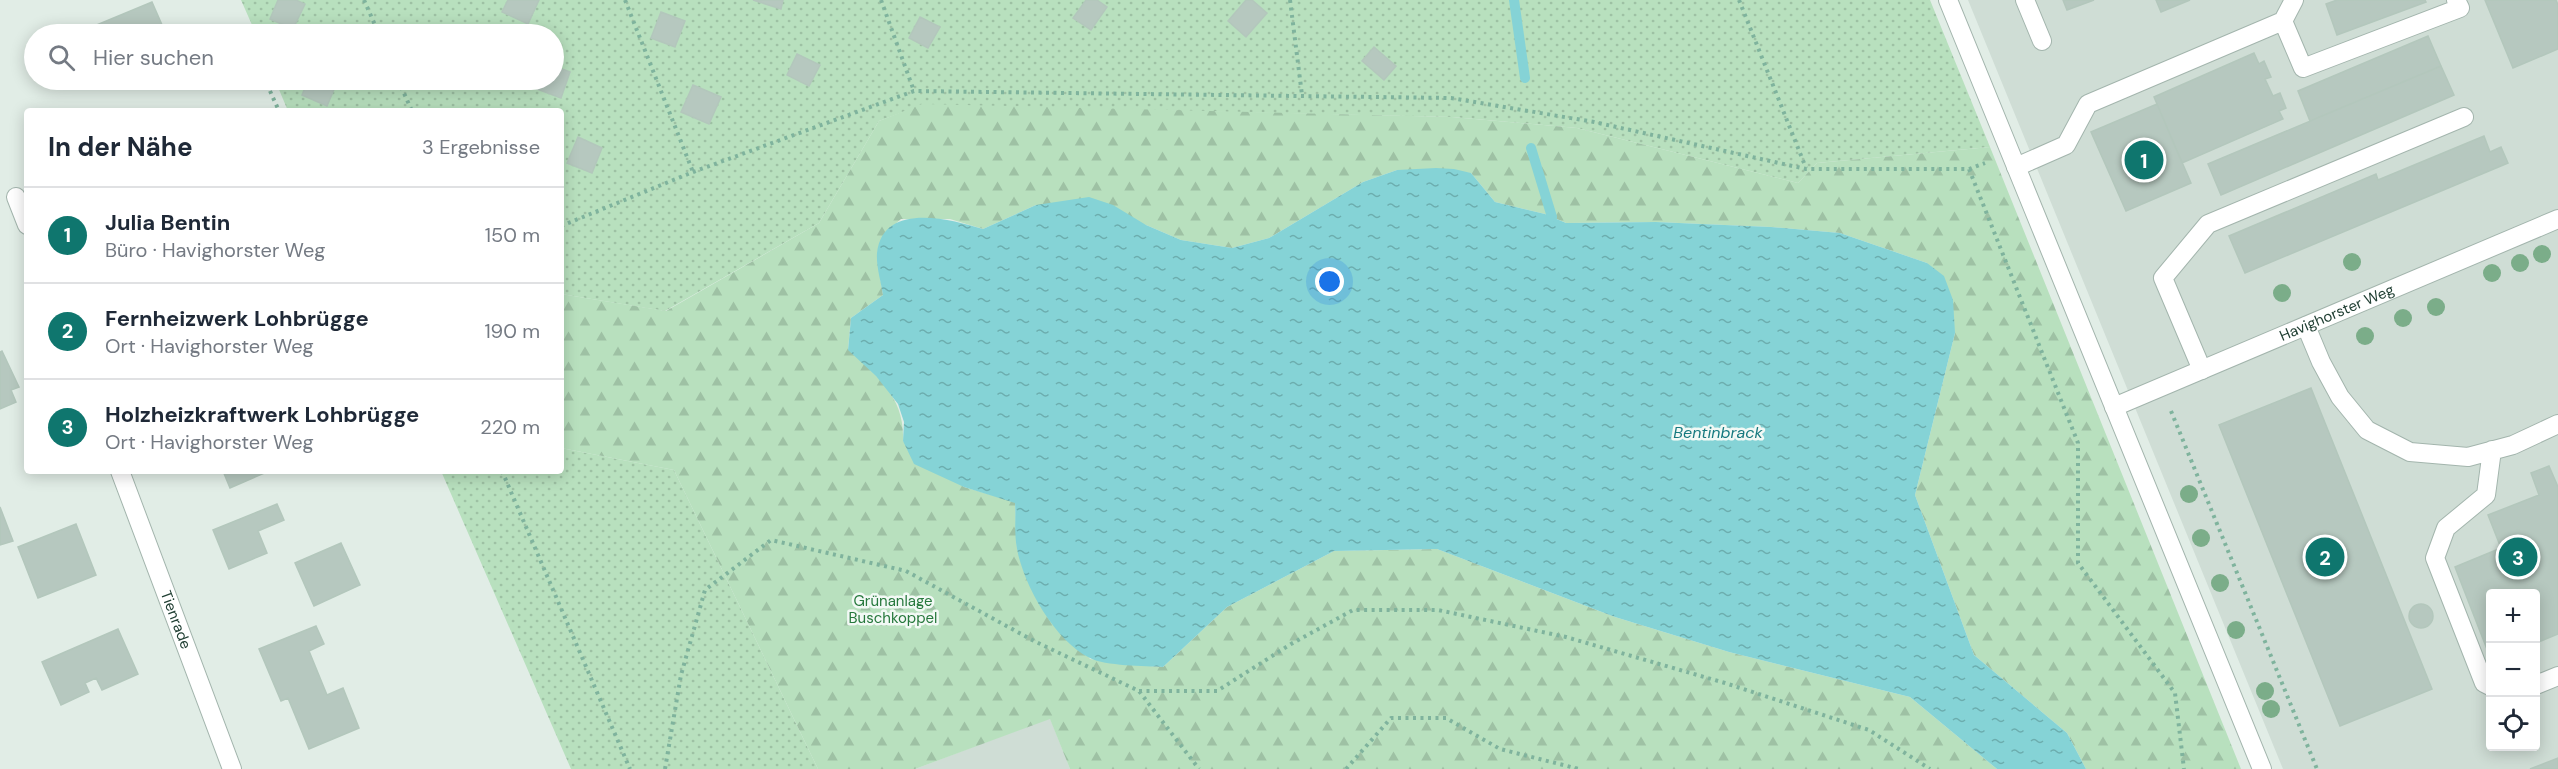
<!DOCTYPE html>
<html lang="de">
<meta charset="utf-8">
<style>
:root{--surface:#fff;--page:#f6f6f7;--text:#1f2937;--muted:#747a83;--line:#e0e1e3;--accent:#0f766e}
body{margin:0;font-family:"DM Sans",sans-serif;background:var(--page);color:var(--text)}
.controls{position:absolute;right:18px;bottom:18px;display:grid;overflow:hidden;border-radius:6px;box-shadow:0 3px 15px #0003}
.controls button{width:54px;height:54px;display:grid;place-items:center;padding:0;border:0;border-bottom:2px solid var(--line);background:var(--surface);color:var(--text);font:30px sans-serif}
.you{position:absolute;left:1330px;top:282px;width:21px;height:21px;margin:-15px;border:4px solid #fff;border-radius:50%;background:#1a73e8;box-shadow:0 0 0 9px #1a73e833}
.badge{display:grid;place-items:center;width:39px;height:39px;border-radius:50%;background:var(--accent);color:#fff;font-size:20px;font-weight:700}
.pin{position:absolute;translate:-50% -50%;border:3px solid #fff;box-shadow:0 2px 6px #0006}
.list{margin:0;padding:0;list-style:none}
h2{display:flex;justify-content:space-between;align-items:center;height:78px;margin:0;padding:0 24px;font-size:26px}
h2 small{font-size:20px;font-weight:400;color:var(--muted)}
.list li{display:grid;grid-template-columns:39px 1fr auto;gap:18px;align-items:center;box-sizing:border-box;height:96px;padding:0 24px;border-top:2px solid var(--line)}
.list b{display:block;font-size:22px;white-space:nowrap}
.list p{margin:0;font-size:20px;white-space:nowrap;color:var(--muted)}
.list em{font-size:20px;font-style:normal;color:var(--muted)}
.icon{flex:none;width:33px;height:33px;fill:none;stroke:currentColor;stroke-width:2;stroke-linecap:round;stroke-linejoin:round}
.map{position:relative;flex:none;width:2558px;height:769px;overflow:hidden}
.search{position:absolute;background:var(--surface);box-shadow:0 3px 15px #0003;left:24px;top:24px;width:540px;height:66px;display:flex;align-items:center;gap:15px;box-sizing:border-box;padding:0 21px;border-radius:33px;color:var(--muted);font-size:22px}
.panel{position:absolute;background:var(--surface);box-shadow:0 3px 15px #0003;left:24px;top:108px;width:540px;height:366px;border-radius:6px}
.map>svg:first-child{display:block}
.built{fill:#cfddd5;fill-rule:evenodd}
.grass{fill:url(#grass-dots)}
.forest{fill:url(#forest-firs)}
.water{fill:url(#water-ripples)}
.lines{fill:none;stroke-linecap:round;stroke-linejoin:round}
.stream{stroke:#85d3d6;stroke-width:10}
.building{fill:#b6c8bf;stroke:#b3c7bc;stroke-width:1.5}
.service-casing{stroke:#a3b5ad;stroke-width:20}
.minor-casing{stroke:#a3b5ad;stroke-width:20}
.path{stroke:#7fb39d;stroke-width:4;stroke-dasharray:3 4.5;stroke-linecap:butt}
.service{stroke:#fff;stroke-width:18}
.minor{stroke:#fff;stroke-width:18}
.tree{fill:#7bad89}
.labels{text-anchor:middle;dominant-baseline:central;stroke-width:5;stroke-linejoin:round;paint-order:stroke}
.street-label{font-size:15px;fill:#203f33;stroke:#f2f9f5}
.park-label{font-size:15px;fill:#27793d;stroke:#f2f9f5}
.water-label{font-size:16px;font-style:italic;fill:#16797f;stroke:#f2f9f5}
</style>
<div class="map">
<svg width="2558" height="769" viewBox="0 0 2558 769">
<defs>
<pattern id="grass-dots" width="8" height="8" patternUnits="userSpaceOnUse" patternTransform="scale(1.5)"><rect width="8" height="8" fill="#b8e0be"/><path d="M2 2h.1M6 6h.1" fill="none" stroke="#9ec1a4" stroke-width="1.8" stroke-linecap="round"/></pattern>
<pattern id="forest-firs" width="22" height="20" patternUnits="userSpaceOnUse" patternTransform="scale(1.5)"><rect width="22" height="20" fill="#b8e0be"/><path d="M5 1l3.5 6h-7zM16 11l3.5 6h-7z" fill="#9ec1a4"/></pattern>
<pattern id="water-ripples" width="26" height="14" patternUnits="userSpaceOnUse" patternTransform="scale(1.5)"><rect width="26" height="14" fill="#85d3d6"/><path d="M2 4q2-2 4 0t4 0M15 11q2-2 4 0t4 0" fill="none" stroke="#6cadae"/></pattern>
</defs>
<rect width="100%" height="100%" fill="#e1ede6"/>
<path class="built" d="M 1968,0 L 2558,0 L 2558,769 L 2283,769 ZM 2490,594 L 2536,594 L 2536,746 L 2490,746 Z
M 1050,718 L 1070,769 L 915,769 Z"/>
<path class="grass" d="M 241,0 L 1930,0 L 1990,147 L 1817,163 L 1798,183 L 1577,128 L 1452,117 L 922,105 L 879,121 L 819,223 L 665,311 L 561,294 L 561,111 L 288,111 L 275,80 L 554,80 L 554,34 L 256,34 Z
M 561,448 L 674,470 L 818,769 L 571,769 L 441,471 L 561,471 Z"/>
<path class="forest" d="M 922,104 L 1452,117 L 1577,128 L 1798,183 L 1817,163 L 1990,147 L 2241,769 L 2086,769 L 2067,733 L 1974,655 L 1915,495 L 1955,333 L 1927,263 L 1840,233 L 1771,227 L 1656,222 L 1566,223 L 1545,214 L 1495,202 L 1471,173 L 1397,170 L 1363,182 L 1269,238 L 1232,248 L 1181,240 L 1146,225 L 1036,205 L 983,229 L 950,219 L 901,219 C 872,244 878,262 883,295 L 851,318 L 848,349 C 878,377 905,397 903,441 L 964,487 L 1015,502 L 1017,549 L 1090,659 L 1124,664 L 1163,667 L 1227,607 L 1334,551 L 1437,549 L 1615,617 L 1729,652 L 1910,697 L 1997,769 L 1070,769 L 1050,719 L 915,769 L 818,769 L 674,470 L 561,448 L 561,294 L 666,311 L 819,223 L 879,121 Z"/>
<path class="water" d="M 1436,168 L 1454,169 L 1471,173 L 1495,202 L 1545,214 L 1566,223 L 1656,222 L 1771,227 L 1840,233 L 1927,263 L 1944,276 L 1953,300 L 1955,333 L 1915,495 L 1974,655 L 2067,733 L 2086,769 L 1997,769 L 1910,697 L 1729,652 L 1615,617 L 1437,549 L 1334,551 L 1227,607 L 1163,667 C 1145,666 1105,666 1090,658 C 1055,641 1024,586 1017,549 C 1014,534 1016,518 1015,503 L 964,487 L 914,464 L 903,441 L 904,422 L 898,404 L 876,376 L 848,350 L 851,318 L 883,295 C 881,282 876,266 877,253 C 883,201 950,219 983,229 L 1036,205 L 1089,197 L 1113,205 L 1146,225 L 1181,240 L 1232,248 L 1269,238 L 1363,182 L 1397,170 Z"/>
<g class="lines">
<path class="stream" d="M 1514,0 L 1525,78
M 1531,148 L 1552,217"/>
</g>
<path class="building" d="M 278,0 L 296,0 L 305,4 L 293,29 L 270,19 Z
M 508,0 L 539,0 L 528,24 L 502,12 Z
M 753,0 L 783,0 L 781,9 Z
M 1086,0 L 1097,0 L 1107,7 L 1091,30 L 1073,18 Z
M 1246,0 L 1252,0 L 1267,13 L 1246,37 L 1228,21 Z
M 2063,0 L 2094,0 L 2067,10 Z
M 2156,0 L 2190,0 L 2161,12 Z
M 2337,0 L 2425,0 L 2426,2 L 2337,35 L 2326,4 Z
M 2485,0 L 2556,0 L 2558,5 L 2558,49 L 2513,68 Z
M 152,2 L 166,34 L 75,34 Z
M 661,12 L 685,21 L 675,47 L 651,38 Z
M 920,17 L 940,27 L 928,48 L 909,38 Z
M 2428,36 L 2441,66 L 2310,121 L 2298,91 Z
M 1374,47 L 1396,66 L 1384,80 L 1362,61 Z
M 2254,53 L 2259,64 L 2264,61 L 2271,77 L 2265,79 L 2273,96 L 2280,93 L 2286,108 L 2279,111 L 2283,119 L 2182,163 L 2154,97 Z
M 797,54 L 820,65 L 809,86 L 787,75 Z
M 554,66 L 570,72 L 561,98 L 537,89 L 540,80 L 554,80 Z
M 2441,66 L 2454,95 L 2221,195 L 2208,164 Z
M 308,80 L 338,80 L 327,106 L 302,95 Z
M 693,85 L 721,97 L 709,124 L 681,112 Z
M 2157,104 L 2191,183 L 2126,211 L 2091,132 Z
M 2484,136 L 2490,152 L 2501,147 L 2508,163 L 2245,273 L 2229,236 L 2376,174 L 2378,180 Z
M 578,137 L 602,148 L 592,173 L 567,163 Z
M 2,351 L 19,387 L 11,390 L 16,402 L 0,409 L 0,352 Z
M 2311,388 L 2432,689 L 2340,726 L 2219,425 Z
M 2549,466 L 2558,487 L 2558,634 L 2536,643 L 2536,594 L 2490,594 L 2490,657 L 2455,567 L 2501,548 L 2488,515 L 2539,495 L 2531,473 Z
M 223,471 L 269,471 L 230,488 Z
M 277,504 L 284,520 L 258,531 L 267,553 L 229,569 L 213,530 Z
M 0,507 L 13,541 L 0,545 Z
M 76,524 L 96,575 L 38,598 L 18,547 Z
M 341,543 L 360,585 L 314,606 L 295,563 Z
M2409 616a12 12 0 1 1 24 0a12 12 0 1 1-24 0Z
M 316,626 L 324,644 L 309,651 L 327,695 L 343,688 L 359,728 L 309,749 L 288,698 L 281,701 L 259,649 Z
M 118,629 L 138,674 L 102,690 L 96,678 L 85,683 L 89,692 L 61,705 L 42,662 Z
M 2558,758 L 2558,769 L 2530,769 Z"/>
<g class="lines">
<g class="service-casing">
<path id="service" d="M 2025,0 L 2042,41
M 2283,21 L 2303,68 L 2460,8 L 2456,0
M 2016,167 L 2066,145 L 2088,104 L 2283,21 L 2294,0
M 2306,326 L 2321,362 L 2340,397 L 2367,430 L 2410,452 L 2468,457 L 2513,445 L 2558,424
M 2202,370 L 2163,278 L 2208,224 L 2464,117
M 2536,685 L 2558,676
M 2490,686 L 2484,683 L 2435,558 L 2446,528 L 2486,495 L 2492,450"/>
</g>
<g class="minor-casing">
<g id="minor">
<path d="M 1948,0 L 2262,769"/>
<path d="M 16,197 L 27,225"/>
<path id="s1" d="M 2114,407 L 2558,219"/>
<path id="s2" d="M 120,471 L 232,769"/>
</g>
</g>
<path class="path" d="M 364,0 L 379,34
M 625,0 L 693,172
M 881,0 L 914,91
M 1290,0 L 1302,95
M 1739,0 L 1806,168
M 398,80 L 412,111
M 270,91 L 279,111
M 1969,169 L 2078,443 L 2078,563 L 2175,693 L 2184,769
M 561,226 L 693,172 L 914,91 L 1451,98 L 1594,122 L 1806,169 L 1969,169 L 1985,163
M 2171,411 L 2317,769
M 502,471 L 630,769
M 1139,691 L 1217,691 L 1291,644 L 1353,610 L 1438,610 L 1566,637 L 1725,683 L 1869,730 L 1930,769
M 665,769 L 681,675 L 705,590 L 771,540 L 906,571 L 1034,641 L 1139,691 L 1199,769
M 1346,769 L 1391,718 L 1446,718 L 1500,749 L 1579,769"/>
<use href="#service" class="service"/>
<use href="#minor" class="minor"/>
</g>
<g class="tree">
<circle cx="2542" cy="254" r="9"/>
<circle cx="2352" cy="262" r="9"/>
<circle cx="2520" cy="263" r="9"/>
<circle cx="2492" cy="273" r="9"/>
<circle cx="2282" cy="293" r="9"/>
<circle cx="2436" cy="307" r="9"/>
<circle cx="2403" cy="318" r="9"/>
<circle cx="2365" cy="336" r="9"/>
<circle cx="2189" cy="494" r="9"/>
<circle cx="2201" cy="538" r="9"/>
<circle cx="2220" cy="583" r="9"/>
<circle cx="2236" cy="630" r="9"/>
<circle cx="2265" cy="691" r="9"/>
<circle cx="2271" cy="709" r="9"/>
</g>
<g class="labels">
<g class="street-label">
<text stroke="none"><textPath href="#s1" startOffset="242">Havighorster Weg</textPath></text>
<text stroke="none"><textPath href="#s2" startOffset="159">Tienrade</textPath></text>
</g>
<g class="park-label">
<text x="893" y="601">Grünanlage<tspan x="893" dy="17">Buschkoppel</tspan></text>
</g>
<g class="water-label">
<text x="1718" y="432">Bentinbrack</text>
</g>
</g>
</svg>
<div class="controls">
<button>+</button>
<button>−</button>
<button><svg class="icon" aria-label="locate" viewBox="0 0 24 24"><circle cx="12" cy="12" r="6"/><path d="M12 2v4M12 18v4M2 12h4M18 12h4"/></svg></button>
</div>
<div class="you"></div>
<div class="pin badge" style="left:2144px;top:160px">1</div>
<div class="pin badge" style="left:2325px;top:557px">2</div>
<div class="pin badge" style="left:2518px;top:557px">3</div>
<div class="search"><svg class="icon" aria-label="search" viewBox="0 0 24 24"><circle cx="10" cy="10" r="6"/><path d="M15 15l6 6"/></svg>Hier suchen</div>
<section class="panel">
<h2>In der Nähe<small>3 Ergebnisse</small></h2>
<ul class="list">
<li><span class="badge">1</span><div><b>Julia Bentin</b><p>Büro · Havighorster Weg</p></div><em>150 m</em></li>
<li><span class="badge">2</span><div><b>Fernheizwerk Lohbrügge</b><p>Ort · Havighorster Weg</p></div><em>190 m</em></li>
<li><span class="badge">3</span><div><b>Holzheizkraftwerk Lohbrügge</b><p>Ort · Havighorster Weg</p></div><em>220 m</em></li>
</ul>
</section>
</div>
